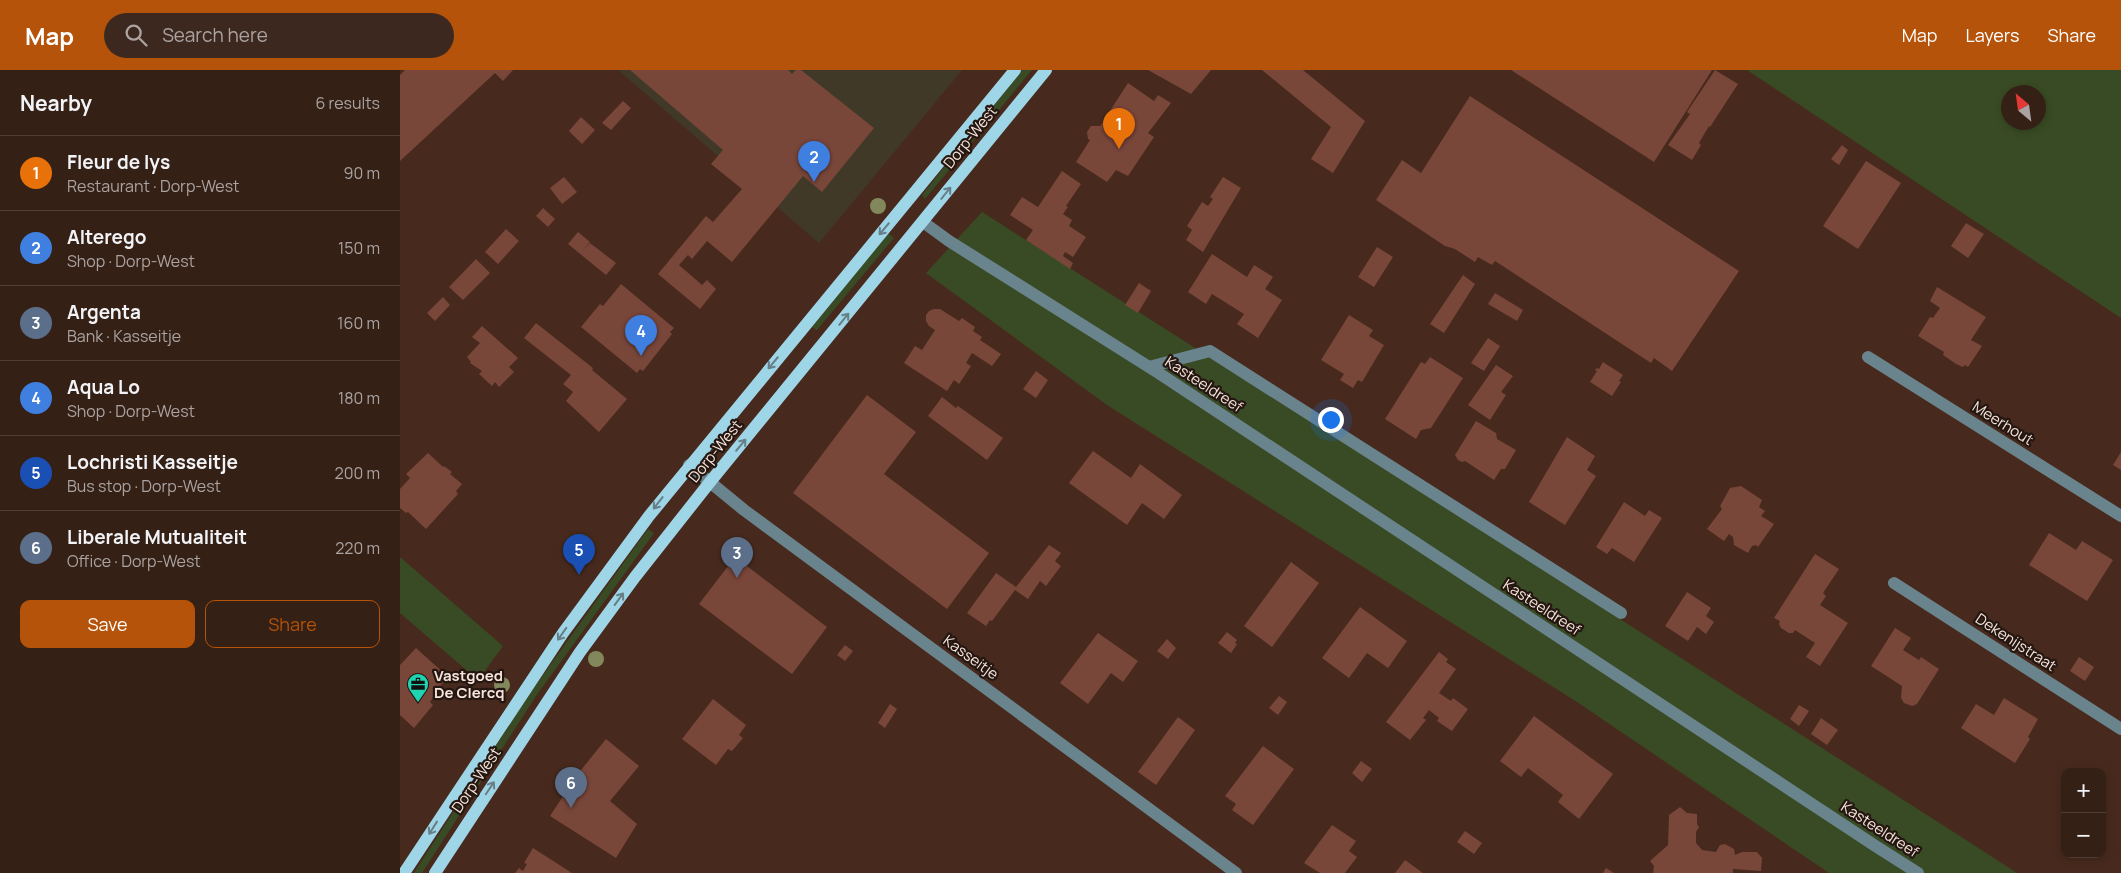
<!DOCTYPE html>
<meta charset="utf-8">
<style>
:root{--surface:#352016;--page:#3d281f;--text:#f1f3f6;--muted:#aaa3a1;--line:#4f3e35;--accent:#b45309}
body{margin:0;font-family:Manrope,sans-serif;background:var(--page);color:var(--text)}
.controls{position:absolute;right:15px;bottom:15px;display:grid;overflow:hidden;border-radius:10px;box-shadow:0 2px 8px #0003}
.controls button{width:45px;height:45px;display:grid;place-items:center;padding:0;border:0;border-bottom:1px solid var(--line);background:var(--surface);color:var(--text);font:25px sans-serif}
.compass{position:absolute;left:1601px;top:15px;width:45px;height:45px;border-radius:50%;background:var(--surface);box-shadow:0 2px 8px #0003;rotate:331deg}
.you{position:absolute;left:930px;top:349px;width:18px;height:18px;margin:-12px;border:4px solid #fff;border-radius:50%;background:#1a73e8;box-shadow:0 0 0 8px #1a73e833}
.badge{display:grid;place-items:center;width:32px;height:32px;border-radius:50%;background:var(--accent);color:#fff;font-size:16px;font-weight:700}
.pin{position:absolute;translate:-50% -41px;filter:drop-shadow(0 1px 2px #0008)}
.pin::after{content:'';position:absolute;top:26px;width:18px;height:15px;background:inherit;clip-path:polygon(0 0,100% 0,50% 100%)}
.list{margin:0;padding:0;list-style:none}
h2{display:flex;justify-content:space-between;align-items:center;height:65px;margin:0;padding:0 20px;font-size:21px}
h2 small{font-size:16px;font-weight:400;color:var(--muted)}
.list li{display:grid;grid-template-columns:32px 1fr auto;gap:15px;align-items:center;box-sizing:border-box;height:75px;padding:0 20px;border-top:1px solid var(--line)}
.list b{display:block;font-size:19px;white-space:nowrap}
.list p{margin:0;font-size:16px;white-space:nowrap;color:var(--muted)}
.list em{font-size:16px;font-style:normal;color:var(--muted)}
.actions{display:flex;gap:10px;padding:15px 20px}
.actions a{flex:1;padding:11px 0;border:1px solid var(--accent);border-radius:10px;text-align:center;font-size:18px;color:var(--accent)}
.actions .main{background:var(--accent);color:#fff}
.icon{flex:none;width:28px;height:28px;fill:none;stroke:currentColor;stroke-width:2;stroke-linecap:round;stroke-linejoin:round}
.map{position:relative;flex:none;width:1721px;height:803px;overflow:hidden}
header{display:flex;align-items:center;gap:30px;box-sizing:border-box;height:70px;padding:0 25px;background:var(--accent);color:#fff}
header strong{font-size:24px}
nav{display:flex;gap:28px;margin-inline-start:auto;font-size:18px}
.search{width:350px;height:45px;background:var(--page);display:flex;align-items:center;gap:12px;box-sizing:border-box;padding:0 18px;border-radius:28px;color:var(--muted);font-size:19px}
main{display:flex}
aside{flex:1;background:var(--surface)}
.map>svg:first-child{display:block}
.commercial{fill:#413928}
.green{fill:#394b24;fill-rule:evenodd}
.building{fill:#79463a}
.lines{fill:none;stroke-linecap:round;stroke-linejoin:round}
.minor{stroke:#6a848d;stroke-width:12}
.major{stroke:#9ed5e7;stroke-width:12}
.tree{fill:#82885b}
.oneway{stroke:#678087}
.labels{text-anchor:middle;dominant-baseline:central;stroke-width:4.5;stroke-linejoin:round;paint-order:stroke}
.street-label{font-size:15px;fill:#f7e4db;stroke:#241711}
.poi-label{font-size:15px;font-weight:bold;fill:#f7e4db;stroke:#241711;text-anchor:start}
</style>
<header>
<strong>Map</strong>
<div class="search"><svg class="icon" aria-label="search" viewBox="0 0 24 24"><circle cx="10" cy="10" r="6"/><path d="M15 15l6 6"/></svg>Search here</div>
<nav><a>Map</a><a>Layers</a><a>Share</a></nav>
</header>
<main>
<aside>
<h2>Nearby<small>6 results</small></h2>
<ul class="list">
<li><span class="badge" style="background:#e8710a">1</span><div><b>Fleur de lys</b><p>Restaurant · Dorp-West</p></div><em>90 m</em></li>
<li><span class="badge" style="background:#3f7fe0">2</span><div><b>Alterego</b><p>Shop · Dorp-West</p></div><em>150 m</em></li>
<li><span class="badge" style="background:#5c6f8a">3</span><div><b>Argenta</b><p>Bank · Kasseitje</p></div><em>160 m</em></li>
<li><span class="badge" style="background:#3f7fe0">4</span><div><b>Aqua Lo</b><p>Shop · Dorp-West</p></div><em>180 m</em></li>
<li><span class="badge" style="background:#1a4fb4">5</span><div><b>Lochristi Kasseitje</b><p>Bus stop · Dorp-West</p></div><em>200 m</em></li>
<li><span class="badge" style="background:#5c6f8a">6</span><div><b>Liberale Mutualiteit</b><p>Office · Dorp-West</p></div><em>220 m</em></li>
</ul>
<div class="actions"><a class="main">Save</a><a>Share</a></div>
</aside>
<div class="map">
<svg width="1721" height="803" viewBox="0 0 1721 803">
<rect width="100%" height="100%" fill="#472a1d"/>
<path class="commercial" d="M 218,0 L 562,0 L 419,173 Z"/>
<path class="green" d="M 622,0 L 632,0 L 525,129 L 522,125 Z
M 1347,0 L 1721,0 L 1721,248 ZM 1608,22 L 1638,22 L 1638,52 L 1608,52 Z
M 582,142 L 1563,768 L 1617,803 L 1429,803 L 1177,632 L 707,335 L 526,203 Z
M 488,163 L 494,168 L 417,260 L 412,257 Z
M 248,459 L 254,463 L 136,626 L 22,803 L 14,803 L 130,623 Z
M 0,487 L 103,576 L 78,610 L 0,543 Z"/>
<path class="building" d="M 5,0 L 113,0 L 103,11 L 95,3 L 0,91 L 0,5 Z
M 230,0 L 388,0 L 392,4 L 396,0 L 401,0 L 474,58 L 422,122 L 403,106 L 332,192 L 307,171 L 292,189 L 288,185 L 279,195 L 302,215 L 307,210 L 316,219 L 300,239 L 258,204 L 306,146 L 313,152 L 342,119 L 311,94 L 323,80 Z
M 748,0 L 811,0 L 791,24 Z
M 862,0 L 903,0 L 965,51 L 933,103 L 911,89 L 931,57 Z
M 1111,0 L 1312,0 L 1254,92 Z
M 1315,0 L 1338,14 L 1310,57 L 1309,56 L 1299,73 L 1301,75 L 1292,90 L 1268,75 L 1290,44 L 1287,42 Z
M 728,13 L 754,31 L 758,25 L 771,33 L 748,63 L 754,67 L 728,106 L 716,100 L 707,112 L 676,92 L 690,70 L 688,69 L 687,62 L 691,56 L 700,56 Z
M 1070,26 L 1339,201 L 1272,301 L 1254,288 L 1251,293 L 1095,191 L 1092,195 L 1078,187 L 1075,192 L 1055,179 L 1045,176 L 976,130 L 1002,90 L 1021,103 Z
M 223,31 L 231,38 L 211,60 L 202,53 Z
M 181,47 L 195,60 L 182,74 L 169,61 Z
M 1442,75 L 1448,80 L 1439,95 L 1431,89 Z
M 1466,91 L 1501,113 L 1458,179 L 1423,156 Z
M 662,101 L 681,114 L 666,136 L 668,137 L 663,144 L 672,150 L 669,156 L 686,167 L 673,187 L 665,182 L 663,186 L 673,193 L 670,199 L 626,170 L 633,160 L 610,145 L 622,127 L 638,137 Z
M 164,107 L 177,122 L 162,134 L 150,118 Z
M 823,107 L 841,118 L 803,182 L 786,170 L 792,160 L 787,156 L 802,132 L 808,136 L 813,129 L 810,127 Z
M 143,138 L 155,149 L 148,157 L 136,146 Z
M 1566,153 L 1584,164 L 1568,188 L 1551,176 Z
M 106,159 L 119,171 L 98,194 L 85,182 Z
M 178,162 L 190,172 L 182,181 L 190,173 L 216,193 L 206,205 L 168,174 Z
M 977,177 L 993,187 L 974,217 L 958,207 Z
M 812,184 L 847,207 L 854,195 L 873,207 L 865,219 L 882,230 L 858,268 L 837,254 L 844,244 L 812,224 L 806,234 L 788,222 Z
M 76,189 L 90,203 L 63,230 L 49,217 Z
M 1063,205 L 1075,214 L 1044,263 L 1030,254 Z
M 739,213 L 751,221 L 738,243 L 725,235 Z
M 221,214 L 274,258 L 270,262 L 272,264 L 243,301 L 240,299 L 237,303 L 181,257 L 200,234 L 203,236 Z
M 1537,217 L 1586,247 L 1571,270 L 1582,276 L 1568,297 L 1565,295 L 1563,297 L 1556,294 L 1543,285 L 1544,282 L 1518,266 L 1530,247 L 1533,248 L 1540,238 L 1530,231 Z
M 1095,223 L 1123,240 L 1117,251 L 1088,234 Z
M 43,227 L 50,235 L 35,251 L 27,243 Z
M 534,239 L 540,239 L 559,251 L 562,248 L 575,257 L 573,261 L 582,267 L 580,270 L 601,284 L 592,296 L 572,283 L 566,293 L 571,296 L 559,314 L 554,310 L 547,321 L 504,293 L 515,276 L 522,280 L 535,260 L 529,256 L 526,251 L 526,245 L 529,241 Z
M 949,245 L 973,260 L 969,266 L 984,275 L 962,312 L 958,310 L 953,318 L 940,310 L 944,304 L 921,290 Z
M 136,253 L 193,298 L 192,300 L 227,329 L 199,362 L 166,331 L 173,322 L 163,314 L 171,305 L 124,268 Z
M 82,256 L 118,288 L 109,297 L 114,302 L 99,317 L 95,312 L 92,316 L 79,304 L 82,301 L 70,293 L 71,292 L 67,287 L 80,273 L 72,267 Z
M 1088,268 L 1100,276 L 1084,301 L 1071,293 Z
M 1030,287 L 1063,308 L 1031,358 L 1021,360 L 1016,369 L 985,349 L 1021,292 L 1025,294 Z
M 1203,292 L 1223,305 L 1219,311 L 1221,312 L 1212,326 L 1190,312 L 1197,301 L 1195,300 L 1197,298 L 1199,299 Z
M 1096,295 L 1113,306 L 1101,322 L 1106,325 L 1090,350 L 1068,335 Z
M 636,301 L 648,310 L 636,328 L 623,319 Z
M 467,325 L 516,362 L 484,404 L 589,483 L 547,539 L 393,423 Z
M 542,327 L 556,338 L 558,336 L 603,368 L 587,390 L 528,346 Z
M 1076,351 L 1096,363 L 1097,369 L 1116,380 L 1105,399 L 1101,399 L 1094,410 L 1065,391 L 1062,392 L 1058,390 L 1055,385 Z
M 1167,367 L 1195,386 L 1187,400 L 1196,406 L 1165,455 L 1129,432 Z
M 693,381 L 731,408 L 740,394 L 782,425 L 764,449 L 742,433 L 727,455 L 669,413 Z
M 1721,382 L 1721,400 L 1713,395 Z
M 28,383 L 43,397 L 44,396 L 52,402 L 50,404 L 62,414 L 56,421 L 58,424 L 26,459 L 8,442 L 6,443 L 0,438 L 0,419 L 10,408 L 6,404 Z
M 1341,416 L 1362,430 L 1359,437 L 1365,441 L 1361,446 L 1374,454 L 1358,477 L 1356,475 L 1352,476 L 1348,483 L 1334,475 L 1333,467 L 1329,464 L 1324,471 L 1307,459 L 1322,439 L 1320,436 L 1330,418 Z
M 1224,432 L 1245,446 L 1249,440 L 1262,448 L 1234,492 L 1212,478 L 1207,484 L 1196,477 Z
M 1649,463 L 1676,480 L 1682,471 L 1713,490 L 1687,531 L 1629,495 Z
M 649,475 L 661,483 L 655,491 L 661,496 L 646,516 L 640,511 L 628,529 L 615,520 L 592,551 L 590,550 L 586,556 L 567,543 L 596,503 L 616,517 Z
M 1415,484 L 1439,499 L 1423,523 L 1426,526 L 1420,535 L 1448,553 L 1420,596 L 1406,587 L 1415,573 L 1395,560 L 1393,563 L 1389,563 L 1381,558 L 1379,554 L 1380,551 L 1374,548 Z
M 335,487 L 427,557 L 392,604 L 299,534 Z
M 891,492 L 919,513 L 872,577 L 844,556 Z
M 1287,522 L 1311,538 L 1306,546 L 1314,552 L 1306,564 L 1297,557 L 1288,571 L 1265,556 Z
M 960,537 L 1007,571 L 988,598 L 967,583 L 949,608 L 922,588 Z
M 1495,558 L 1511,568 L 1503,580 L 1519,590 L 1521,587 L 1539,599 L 1517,634 L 1512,636 L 1504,633 L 1501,628 L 1502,616 L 1471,596 Z
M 827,562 L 837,570 L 835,573 L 837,574 L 831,583 L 818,573 Z
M 698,563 L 738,591 L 723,612 L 711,603 L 688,634 L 660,613 Z
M 767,569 L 776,578 L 768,589 L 757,581 Z
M 445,575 L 453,581 L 445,591 L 437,585 Z
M 16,578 L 47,606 L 30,632 L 33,635 L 14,658 L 0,645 L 0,595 Z
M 1039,582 L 1048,589 L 1046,592 L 1056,599 L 1039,623 L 1051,631 L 1053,628 L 1068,639 L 1052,661 L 1037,651 L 1039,648 L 1029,640 L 1023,648 L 1026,650 L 1010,670 L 986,652 Z
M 1679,587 L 1694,597 L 1685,611 L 1670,601 Z
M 879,626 L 887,632 L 878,645 L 869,638 Z
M 1604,628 L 1638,649 L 1628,667 L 1630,669 L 1615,693 L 1561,658 L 1576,634 L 1594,645 Z
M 313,629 L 346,655 L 339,665 L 343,668 L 332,681 L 328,679 L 316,695 L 282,669 Z
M 490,634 L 497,639 L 485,658 L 478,653 Z
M 1399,635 L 1409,641 L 1399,656 L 1390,649 Z
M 1134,646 L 1213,704 L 1179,749 L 1158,732 L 1163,725 L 1128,698 L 1121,707 L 1100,691 Z
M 778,647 L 795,660 L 756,715 L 738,702 Z
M 1421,648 L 1438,660 L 1427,675 L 1411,664 Z
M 206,669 L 239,696 L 210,731 L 237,754 L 216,788 L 150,746 L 177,705 Z
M 863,676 L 894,699 L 853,755 L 832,740 L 836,734 L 825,726 Z
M 961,691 L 972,699 L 962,712 L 952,703 Z
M 1280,737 L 1287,743 L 1297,744 L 1297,754 L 1299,757 L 1296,762 L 1296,773 L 1302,780 L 1316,782 L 1320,775 L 1325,774 L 1334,779 L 1335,785 L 1342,782 L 1357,782 L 1362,788 L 1361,801 L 1333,799 L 1333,803 L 1253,803 L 1254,796 L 1250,791 L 1268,775 L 1269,745 Z
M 932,755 L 956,771 L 949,781 L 957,787 L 945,803 L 920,803 L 904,793 Z
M 1065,761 L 1082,773 L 1074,784 L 1057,772 Z
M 133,778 L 172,803 L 115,803 L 119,798 L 123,801 L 127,794 L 124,793 Z
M 1005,790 L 1023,803 L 995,803 Z
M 1206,798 L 1214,803 L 1203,803 Z"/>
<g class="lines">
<path class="minor" d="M 523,152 L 549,171 L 757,302 L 1477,777 L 1518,803
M 1468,287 L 1721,446
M 749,297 L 810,281 L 1221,543
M 289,395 L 344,440 L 836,803
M 1494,513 L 1721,659"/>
<path class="major" d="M 4,803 L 163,563 L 249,446 L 615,0
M 35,803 L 180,582 L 235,507 L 310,412 L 646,0"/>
</g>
<g class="tree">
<circle cx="478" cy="136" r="8"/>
<circle cx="196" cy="589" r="8"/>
<circle cx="102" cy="615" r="8"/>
</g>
<defs><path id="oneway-shaft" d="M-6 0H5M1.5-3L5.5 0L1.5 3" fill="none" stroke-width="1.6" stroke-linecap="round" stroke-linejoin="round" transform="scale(1.25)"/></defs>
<g class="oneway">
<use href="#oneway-shaft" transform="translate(546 123) rotate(-51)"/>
<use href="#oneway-shaft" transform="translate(484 159) rotate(130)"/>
<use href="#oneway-shaft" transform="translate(444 249) rotate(-51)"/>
<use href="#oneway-shaft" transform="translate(373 293) rotate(130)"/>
<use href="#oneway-shaft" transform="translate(341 375) rotate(-50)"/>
<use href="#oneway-shaft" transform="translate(258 433) rotate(128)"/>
<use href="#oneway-shaft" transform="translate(219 529) rotate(-54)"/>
<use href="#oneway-shaft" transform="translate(162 564) rotate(125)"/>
<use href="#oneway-shaft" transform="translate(90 718) rotate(-56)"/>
<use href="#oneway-shaft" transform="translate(33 758) rotate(122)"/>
</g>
<defs>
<g id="office-pin" transform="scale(1.125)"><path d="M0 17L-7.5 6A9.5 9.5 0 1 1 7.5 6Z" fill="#1dd5b1" stroke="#241711"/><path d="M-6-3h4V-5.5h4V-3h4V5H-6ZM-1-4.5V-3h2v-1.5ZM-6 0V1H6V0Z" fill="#111"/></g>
</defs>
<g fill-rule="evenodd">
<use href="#office-pin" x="18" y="614"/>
</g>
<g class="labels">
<g class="street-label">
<text transform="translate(570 67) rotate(-51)">Dorp-West</text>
<text transform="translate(804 314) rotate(33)">Kasteeldreef</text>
<text transform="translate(1603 353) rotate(32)">Meerhout</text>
<text transform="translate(315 381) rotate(-51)">Dorp-West</text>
<text transform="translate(1142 537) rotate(33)">Kasteeldreef</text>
<text transform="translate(1616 572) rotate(33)">Dekenijstraat</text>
<text transform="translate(571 587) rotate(36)">Kasseitje</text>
<text transform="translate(76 710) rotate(-56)">Dorp-West</text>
<text transform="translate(1480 759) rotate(33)">Kasteeldreef</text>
</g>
<g class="poi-label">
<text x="34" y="605">Vastgoed<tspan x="34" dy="17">De Clercq</tspan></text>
</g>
</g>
</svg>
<div class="controls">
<button>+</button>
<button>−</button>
</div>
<svg class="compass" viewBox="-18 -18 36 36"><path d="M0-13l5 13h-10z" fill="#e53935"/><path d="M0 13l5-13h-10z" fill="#aaa3a1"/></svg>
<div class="you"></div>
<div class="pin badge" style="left:719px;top:79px;background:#e8710a">1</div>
<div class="pin badge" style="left:414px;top:112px;background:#3f7fe0">2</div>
<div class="pin badge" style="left:337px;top:508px;background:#5c6f8a">3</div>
<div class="pin badge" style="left:241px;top:286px;background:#3f7fe0">4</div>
<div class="pin badge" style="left:179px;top:505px;background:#1a4fb4">5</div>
<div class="pin badge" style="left:171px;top:738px;background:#5c6f8a">6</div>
</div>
</main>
